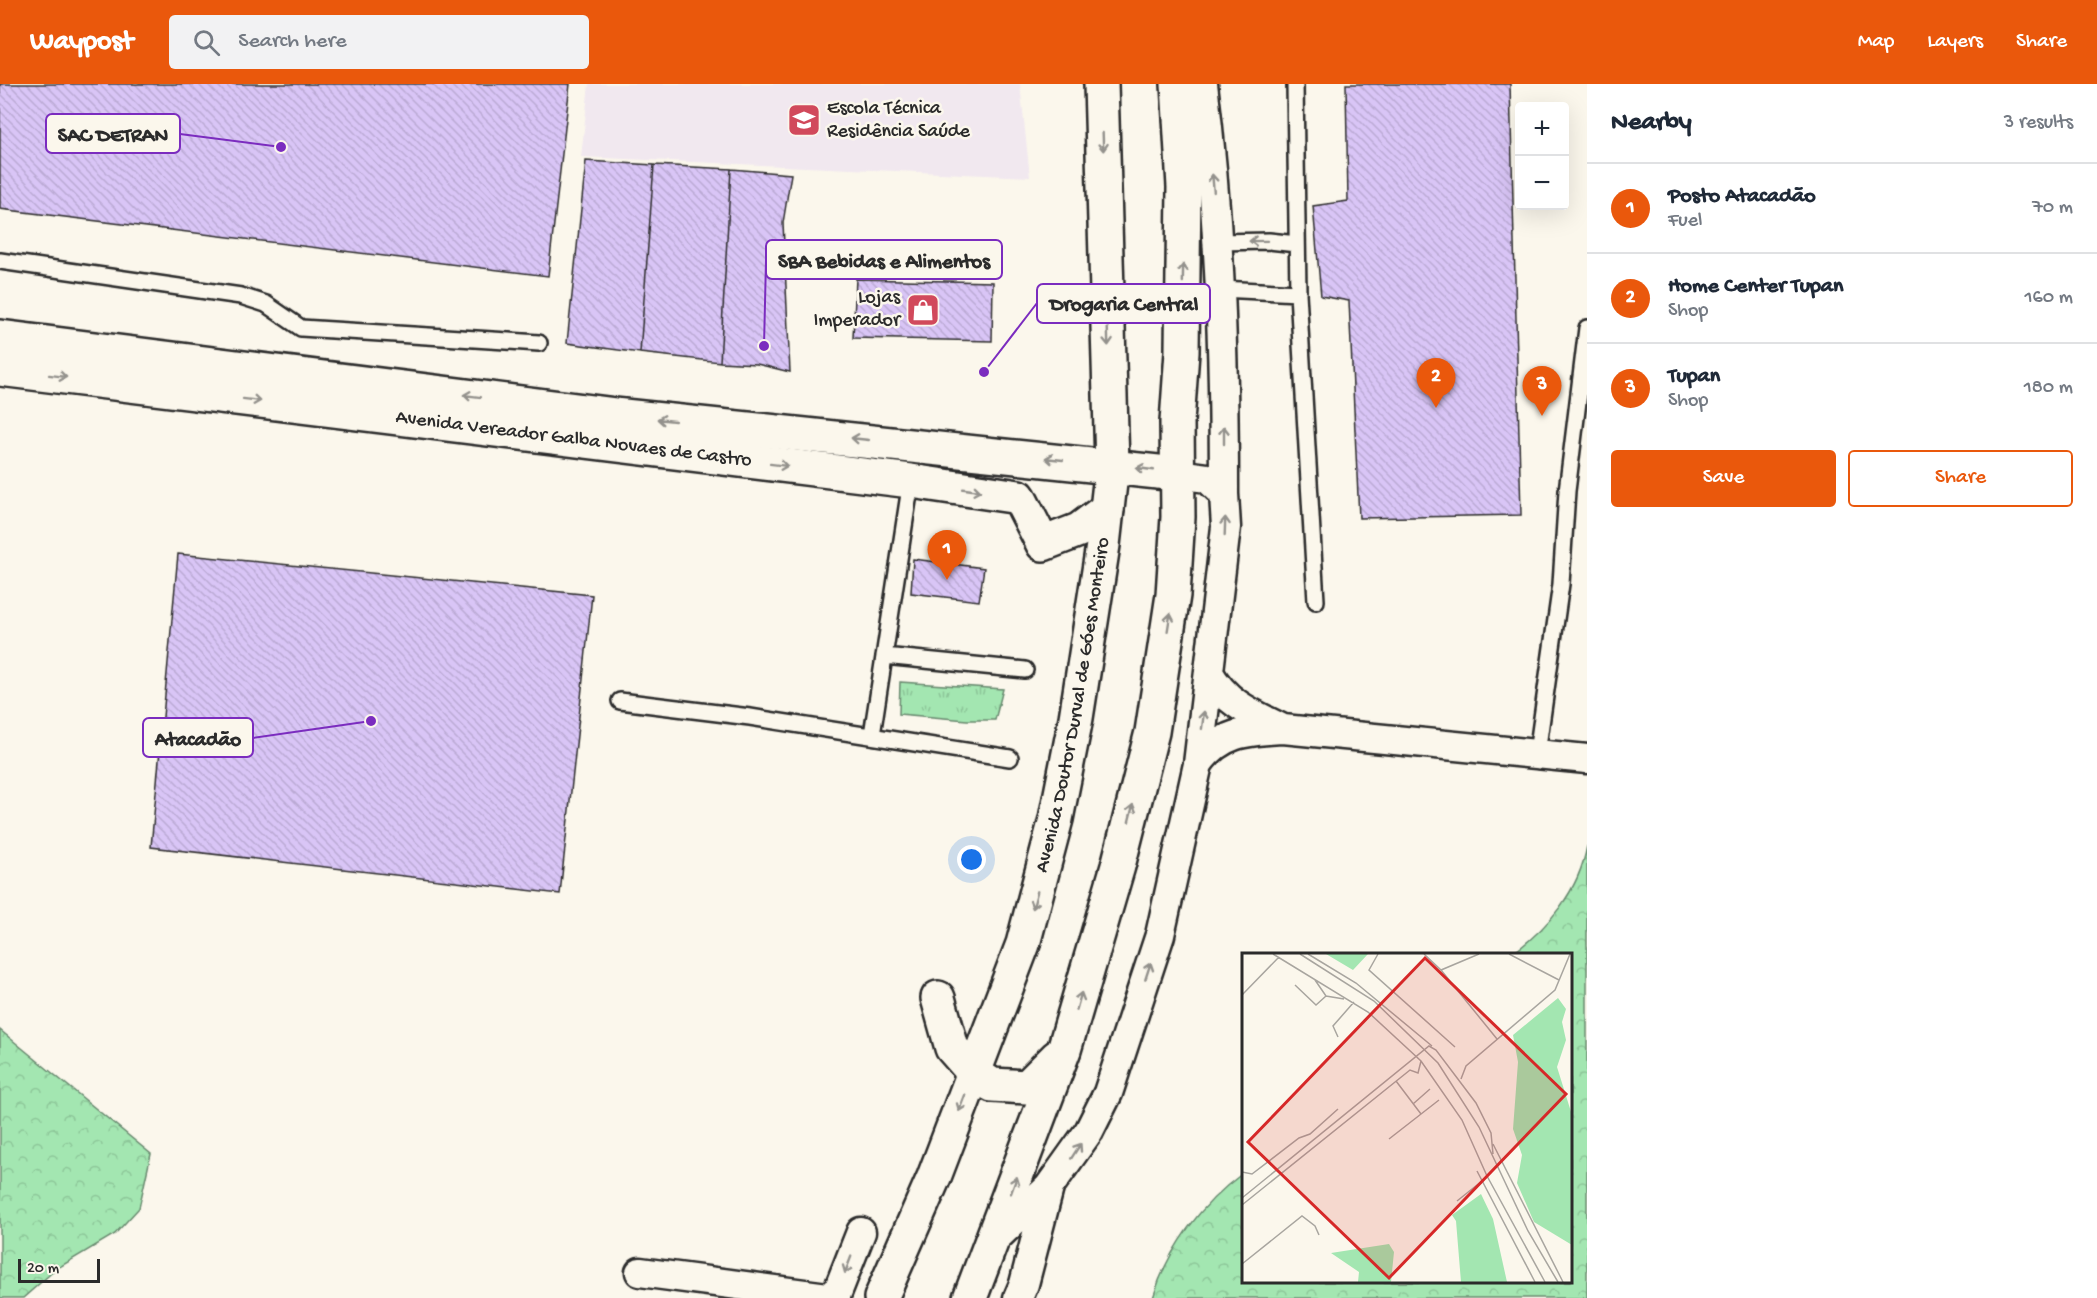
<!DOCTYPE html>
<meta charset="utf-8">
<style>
:root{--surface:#fff;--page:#f2f2f3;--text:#1f2937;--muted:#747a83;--line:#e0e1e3;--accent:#ea580c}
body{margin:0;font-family:"Gochi Hand",sans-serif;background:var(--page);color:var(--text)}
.controls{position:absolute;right:18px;top:18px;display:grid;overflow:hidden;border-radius:6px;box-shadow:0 6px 24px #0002}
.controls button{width:54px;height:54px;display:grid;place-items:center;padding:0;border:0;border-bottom:2px solid var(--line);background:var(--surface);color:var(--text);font:30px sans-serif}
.scale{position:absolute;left:18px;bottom:15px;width:82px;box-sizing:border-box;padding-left:6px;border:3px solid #2b2b2b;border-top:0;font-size:16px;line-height:21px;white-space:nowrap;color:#2b2b2b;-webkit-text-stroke:4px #fbf7ec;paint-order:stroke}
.you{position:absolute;left:972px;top:776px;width:21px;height:21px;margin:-15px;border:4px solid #fff;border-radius:50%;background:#1a73e8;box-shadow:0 0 0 9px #1a73e833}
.badge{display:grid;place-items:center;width:39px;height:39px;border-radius:50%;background:var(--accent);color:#fff;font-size:20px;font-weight:700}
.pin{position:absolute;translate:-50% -50px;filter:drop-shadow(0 2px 3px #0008)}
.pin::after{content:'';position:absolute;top:32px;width:21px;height:18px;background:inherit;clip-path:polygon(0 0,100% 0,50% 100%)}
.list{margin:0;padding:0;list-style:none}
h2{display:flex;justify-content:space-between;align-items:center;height:78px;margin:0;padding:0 24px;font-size:26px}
h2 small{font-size:20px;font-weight:400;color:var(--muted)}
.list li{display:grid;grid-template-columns:39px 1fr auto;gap:18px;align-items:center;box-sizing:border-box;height:90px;padding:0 24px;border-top:2px solid var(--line)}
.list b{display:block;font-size:22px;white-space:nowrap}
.list p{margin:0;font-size:20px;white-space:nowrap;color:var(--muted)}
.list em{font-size:20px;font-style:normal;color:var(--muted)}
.actions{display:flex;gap:12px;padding:18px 24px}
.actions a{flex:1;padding:14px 0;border:2px solid var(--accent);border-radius:6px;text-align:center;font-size:21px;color:var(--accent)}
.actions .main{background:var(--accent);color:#fff}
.icon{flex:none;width:33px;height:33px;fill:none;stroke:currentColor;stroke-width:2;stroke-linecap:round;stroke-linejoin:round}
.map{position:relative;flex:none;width:1587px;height:1214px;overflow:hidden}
header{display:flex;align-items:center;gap:36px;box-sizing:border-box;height:84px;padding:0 30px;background:var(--accent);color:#fff}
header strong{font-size:28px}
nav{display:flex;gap:33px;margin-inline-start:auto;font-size:21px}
.search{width:420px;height:54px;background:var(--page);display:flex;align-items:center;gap:15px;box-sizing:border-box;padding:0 21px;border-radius:6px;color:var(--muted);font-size:22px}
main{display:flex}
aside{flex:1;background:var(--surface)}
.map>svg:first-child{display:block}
.built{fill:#f1e8ef}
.grass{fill:url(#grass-tufts);stroke:#67886e;stroke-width:1.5}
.forest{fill:url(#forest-crowns);stroke:#67886e;stroke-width:1.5}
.building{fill:url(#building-back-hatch);stroke:#2b2b2b;stroke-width:1.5}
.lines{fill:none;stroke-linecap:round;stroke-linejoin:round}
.lane-casing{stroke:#2b2b2b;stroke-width:20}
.street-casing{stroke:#2b2b2b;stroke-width:33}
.secondary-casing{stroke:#2b2b2b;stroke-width:38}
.highway-casing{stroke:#2b2b2b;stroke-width:38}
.lane{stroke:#fbf7ec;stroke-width:15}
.street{stroke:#fbf7ec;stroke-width:28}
.secondary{stroke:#fbf7ec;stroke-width:33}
.highway{stroke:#fbf7ec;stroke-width:33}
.oneway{stroke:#93918c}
.labels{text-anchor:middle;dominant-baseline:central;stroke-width:5;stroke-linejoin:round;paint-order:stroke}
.poi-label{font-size:20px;fill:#2b2b2b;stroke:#fbf7ec;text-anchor:start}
.street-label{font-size:20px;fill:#2b2b2b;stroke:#fbf7ec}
.inset-road{fill:none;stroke:#a8a59f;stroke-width:1.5}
.view{fill:#d62828;fill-opacity:0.15;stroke:#d62828;stroke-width:3}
.inset-edge{fill:none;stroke:#2b2b2b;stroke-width:3}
.leader{fill:none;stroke:#7b2cbf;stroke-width:2}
.callout-dot{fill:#7b2cbf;stroke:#fbf7ec;stroke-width:2}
.callout{fill:#fbf7ec;stroke:#7b2cbf;stroke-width:2}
.callout-label{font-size:21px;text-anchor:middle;font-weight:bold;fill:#2b2b2b}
</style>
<header>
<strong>Waypost</strong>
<div class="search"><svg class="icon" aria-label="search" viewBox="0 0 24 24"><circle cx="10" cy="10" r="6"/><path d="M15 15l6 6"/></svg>Search here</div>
<nav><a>Map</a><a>Layers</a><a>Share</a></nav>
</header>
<main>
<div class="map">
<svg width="1587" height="1214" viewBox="0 0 1587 1214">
<defs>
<pattern id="grass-tufts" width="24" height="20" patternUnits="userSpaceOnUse" patternTransform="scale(1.5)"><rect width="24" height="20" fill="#a3e6b1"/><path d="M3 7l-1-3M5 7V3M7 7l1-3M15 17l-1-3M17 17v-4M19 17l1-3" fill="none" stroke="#8cc598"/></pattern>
<pattern id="forest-crowns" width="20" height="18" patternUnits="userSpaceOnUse" patternTransform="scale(1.5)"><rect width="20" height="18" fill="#a3e6b1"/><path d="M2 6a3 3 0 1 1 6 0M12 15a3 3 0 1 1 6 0" fill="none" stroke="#8cc598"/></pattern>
<pattern id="building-back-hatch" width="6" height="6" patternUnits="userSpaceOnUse" patternTransform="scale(1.5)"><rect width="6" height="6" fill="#d9c5f6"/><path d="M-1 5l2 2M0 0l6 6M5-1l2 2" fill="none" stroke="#baa9d3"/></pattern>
</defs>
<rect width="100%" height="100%" fill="#fbf7ec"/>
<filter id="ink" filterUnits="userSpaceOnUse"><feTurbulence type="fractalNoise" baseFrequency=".0167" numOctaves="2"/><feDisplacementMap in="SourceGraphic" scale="12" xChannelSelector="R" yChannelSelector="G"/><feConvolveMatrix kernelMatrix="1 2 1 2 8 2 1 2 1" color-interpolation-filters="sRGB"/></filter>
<g filter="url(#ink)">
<path class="built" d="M 589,0 L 1020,0 L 1030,93 L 581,73 Z"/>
<path class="grass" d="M 900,598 L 1003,605 L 995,636 L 967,636 L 899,630 Z"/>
<path class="forest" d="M 1587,762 L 1587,1214 L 1153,1214 C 1168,1164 1201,1120 1243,1089 L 1244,1198 L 1570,1198 L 1570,870 L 1512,870 C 1548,844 1579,807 1587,762 Z
M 0,946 L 151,1070 L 139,1124 L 115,1150 L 56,1185 L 23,1214 L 0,1214 Z"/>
<path class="building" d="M 0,0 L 570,0 L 548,192 L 0,125 Z
M 1346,0 L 1510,0 L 1521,431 L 1359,434 L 1349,217 L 1321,212 L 1313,122 L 1348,117 Z
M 586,77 L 654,81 L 640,269 L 567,259 Z
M 654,81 L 731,85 L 720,278 L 640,269 Z
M 731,85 L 791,90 L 783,139 L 790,288 L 757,280 L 720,278 Z
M 856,195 L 993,198 L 992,257 L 853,254 Z
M 178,470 L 592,511 L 560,810 L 151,763 Z
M 913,475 L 984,484 L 979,517 L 911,509 Z"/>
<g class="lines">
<g class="lane-casing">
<path id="lane" d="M 1295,0 L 1298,209 L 1316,517
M 1218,158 L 1269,157 L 1297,160
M 0,177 L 241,212 L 266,220 L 301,244 L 539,259
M 1221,205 L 1298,209
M 884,572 L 1025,586
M 620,617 L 750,633 L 1010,674
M 872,651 L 911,397
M 1537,669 L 1561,500 L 1567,407 L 1587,244"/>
</g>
<g class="street-casing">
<path id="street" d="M 1203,0 C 1220,136 1224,272 1224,410
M 1209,589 C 1226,619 1251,629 1281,644
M 1198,680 C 1220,648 1247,647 1283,645 L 1587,675
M 994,1156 L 1049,1103 L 1089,1047 L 1108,1009 L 1160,851 L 1198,680 L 1226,443 L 1224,410 L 1207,394 L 1177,390
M 640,1188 L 835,1214
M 835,1214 L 861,1148
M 1018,1214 L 1024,1200 L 1049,1104"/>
</g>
<g class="secondary-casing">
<g id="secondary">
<path d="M 0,253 L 616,331 L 1177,390"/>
<path id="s1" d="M 0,285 L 911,397 L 1019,413 L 1043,460 L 1079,446 L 1107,425"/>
</g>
</g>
<g class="highway-casing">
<g id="highway">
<path d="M 938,914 L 952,964 L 974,989 L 992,1001 L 1027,1003 L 1057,973"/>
<path id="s2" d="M 881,1214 L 934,1093 L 1023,860 L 1056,735 L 1076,634 L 1103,461 L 1112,381 L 1101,0"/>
<path d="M 970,1214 L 1064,966 L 1118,782 L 1152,648 L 1173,511 L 1178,433 L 1177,338 L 1182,268 L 1184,103 L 1178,0"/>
</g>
</g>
<use href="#lane" class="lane"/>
<use href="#street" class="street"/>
<use href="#secondary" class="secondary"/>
<use href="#highway" class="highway"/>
</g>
<defs><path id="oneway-shaft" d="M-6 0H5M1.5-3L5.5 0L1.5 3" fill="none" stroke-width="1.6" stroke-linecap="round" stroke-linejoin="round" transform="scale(1.5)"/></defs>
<g class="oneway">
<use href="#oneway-shaft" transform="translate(1103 58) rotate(88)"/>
<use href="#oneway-shaft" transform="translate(1213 99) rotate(-95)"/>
<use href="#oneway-shaft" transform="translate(1258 157) rotate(179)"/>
<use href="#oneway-shaft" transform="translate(1183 189) rotate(-89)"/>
<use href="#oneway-shaft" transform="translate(1108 253) rotate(88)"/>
<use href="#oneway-shaft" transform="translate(58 292) rotate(7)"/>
<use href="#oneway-shaft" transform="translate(472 312) rotate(-173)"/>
<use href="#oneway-shaft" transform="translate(252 316) rotate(7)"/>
<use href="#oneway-shaft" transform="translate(666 336) rotate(-174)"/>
<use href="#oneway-shaft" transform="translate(1224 351) rotate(-90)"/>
<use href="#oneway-shaft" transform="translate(860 355) rotate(-174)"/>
<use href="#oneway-shaft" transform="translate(1054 375) rotate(-174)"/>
<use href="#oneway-shaft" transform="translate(779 381) rotate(7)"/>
<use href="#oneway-shaft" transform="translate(1145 385) rotate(-172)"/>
<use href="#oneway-shaft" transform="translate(972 406) rotate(8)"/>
<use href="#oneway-shaft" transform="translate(1225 442) rotate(-88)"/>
<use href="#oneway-shaft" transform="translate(1169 538) rotate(-81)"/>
<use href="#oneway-shaft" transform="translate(1203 636) rotate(-83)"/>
<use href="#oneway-shaft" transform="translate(1131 729) rotate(-76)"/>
<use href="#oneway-shaft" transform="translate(1035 816) rotate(105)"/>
<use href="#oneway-shaft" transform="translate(1148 887) rotate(-72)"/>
<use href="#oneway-shaft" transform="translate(1079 917) rotate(-74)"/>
<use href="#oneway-shaft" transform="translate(962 1019) rotate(111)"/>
<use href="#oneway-shaft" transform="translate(1076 1067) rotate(-57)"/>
<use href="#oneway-shaft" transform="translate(1014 1101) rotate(-70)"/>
<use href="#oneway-shaft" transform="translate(848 1181) rotate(111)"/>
</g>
</g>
<defs>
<g id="school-square" transform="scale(1.725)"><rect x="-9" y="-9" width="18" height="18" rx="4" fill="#d1495b" stroke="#fbf7ec"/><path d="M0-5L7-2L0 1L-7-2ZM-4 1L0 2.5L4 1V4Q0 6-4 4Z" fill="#fff"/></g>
<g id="shop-square" transform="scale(1.725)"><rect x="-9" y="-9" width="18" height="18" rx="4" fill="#d1495b" stroke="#fbf7ec"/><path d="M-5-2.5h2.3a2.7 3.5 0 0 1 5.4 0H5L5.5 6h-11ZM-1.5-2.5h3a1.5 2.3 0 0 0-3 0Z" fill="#fff"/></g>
</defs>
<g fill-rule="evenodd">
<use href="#school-square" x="804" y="36"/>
<use href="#shop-square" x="923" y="226"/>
</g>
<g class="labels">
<g class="poi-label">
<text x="827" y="25">Escola Técnica<tspan x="827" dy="23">Residência Saúde</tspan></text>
<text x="900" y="214" text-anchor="end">Lojas<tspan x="900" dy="23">Imperador</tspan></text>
</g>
<g class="street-label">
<text stroke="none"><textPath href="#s1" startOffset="578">Avenida Vereador Galba Novaes de Castro</textPath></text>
<text stroke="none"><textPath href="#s2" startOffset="626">Avenida Doutor Durval de Góes Monteiro</textPath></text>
</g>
</g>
<g transform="translate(1242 869)">
<rect width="330" height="330" fill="#fbf7ec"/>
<path d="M 84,1 L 126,1 L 111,17 ZM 316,45 L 324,56 L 320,69 L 324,87 L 315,114 L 330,162 L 330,292 L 292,269 L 275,230 L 280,202 L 271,176 L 276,109 L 271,82 ZM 239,241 L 251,266 L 265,329 L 219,329 L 214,268 L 210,262 ZM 147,291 L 152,299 L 149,329 L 116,329 L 117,319 L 89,300 Z" fill="#a3e6b1"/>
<path class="inset-road" d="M 31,1 L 126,59 L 179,108 L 220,167 L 245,223 L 303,329M 58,1 L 132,48 L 196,110 L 237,174 L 286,278 L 316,329M 66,1 L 114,30 L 190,93M 136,1 L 127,17 L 213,94M 182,1 L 199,17 L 237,1M 267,1 L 317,27M 199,17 L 255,86M 73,27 L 84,43 L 102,46M 53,32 L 74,52 L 84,43M 0,42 L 37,4M 96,84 L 91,73 L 112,49M 219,126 L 224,113 L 313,37 L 328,1M 154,128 L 179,161M 171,151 L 188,136M 147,186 L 197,147M 251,191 L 321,329M 235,218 L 293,329M 0,219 L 10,221 L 57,185 L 68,181 L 96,156M 0,245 L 187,93 L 194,97 L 234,150 L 249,180 L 251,201M 215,248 L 240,228M 0,252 L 168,117 L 176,120 L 179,108M 0,311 L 60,263 L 73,273 L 77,282"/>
<path class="view" d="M 183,5 L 324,141 L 147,325 L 6,189 Z"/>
<rect width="330" height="330" class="inset-edge"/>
</g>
<path class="leader" d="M281 63L180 50M764 262L766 176M984 288L1037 219M371 637L253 654"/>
<g class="callout-dot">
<circle cx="281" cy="63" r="6"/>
<circle cx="764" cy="262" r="6"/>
<circle cx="984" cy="288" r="6"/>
<circle cx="371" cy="637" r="6"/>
</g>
<g class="callout">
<rect x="46" y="30" width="134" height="39" rx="6"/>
<rect x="766" y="156" width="236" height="39" rx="6"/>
<rect x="1037" y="200" width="173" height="39" rx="6"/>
<rect x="143" y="634" width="110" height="39" rx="6"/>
</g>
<g class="callout-label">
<text x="113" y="57">SAC DETRAN</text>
<text x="884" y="183">SBA Bebidas e Alimentos</text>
<text x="1124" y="226">Drogaria Central</text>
<text x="198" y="661">Atacadão</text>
</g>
</svg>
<div class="controls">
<button>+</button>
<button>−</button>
</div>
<div class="scale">20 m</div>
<div class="you"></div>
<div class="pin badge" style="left:947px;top:496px">1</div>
<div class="pin badge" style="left:1436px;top:324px">2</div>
<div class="pin badge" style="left:1542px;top:332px">3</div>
</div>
<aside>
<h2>Nearby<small>3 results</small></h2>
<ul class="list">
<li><span class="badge">1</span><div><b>Posto Atacadão</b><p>Fuel</p></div><em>70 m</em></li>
<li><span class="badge">2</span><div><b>Home Center Tupan</b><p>Shop</p></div><em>160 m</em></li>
<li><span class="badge">3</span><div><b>Tupan</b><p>Shop</p></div><em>180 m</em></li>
</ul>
<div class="actions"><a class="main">Save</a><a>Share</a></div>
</aside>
</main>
